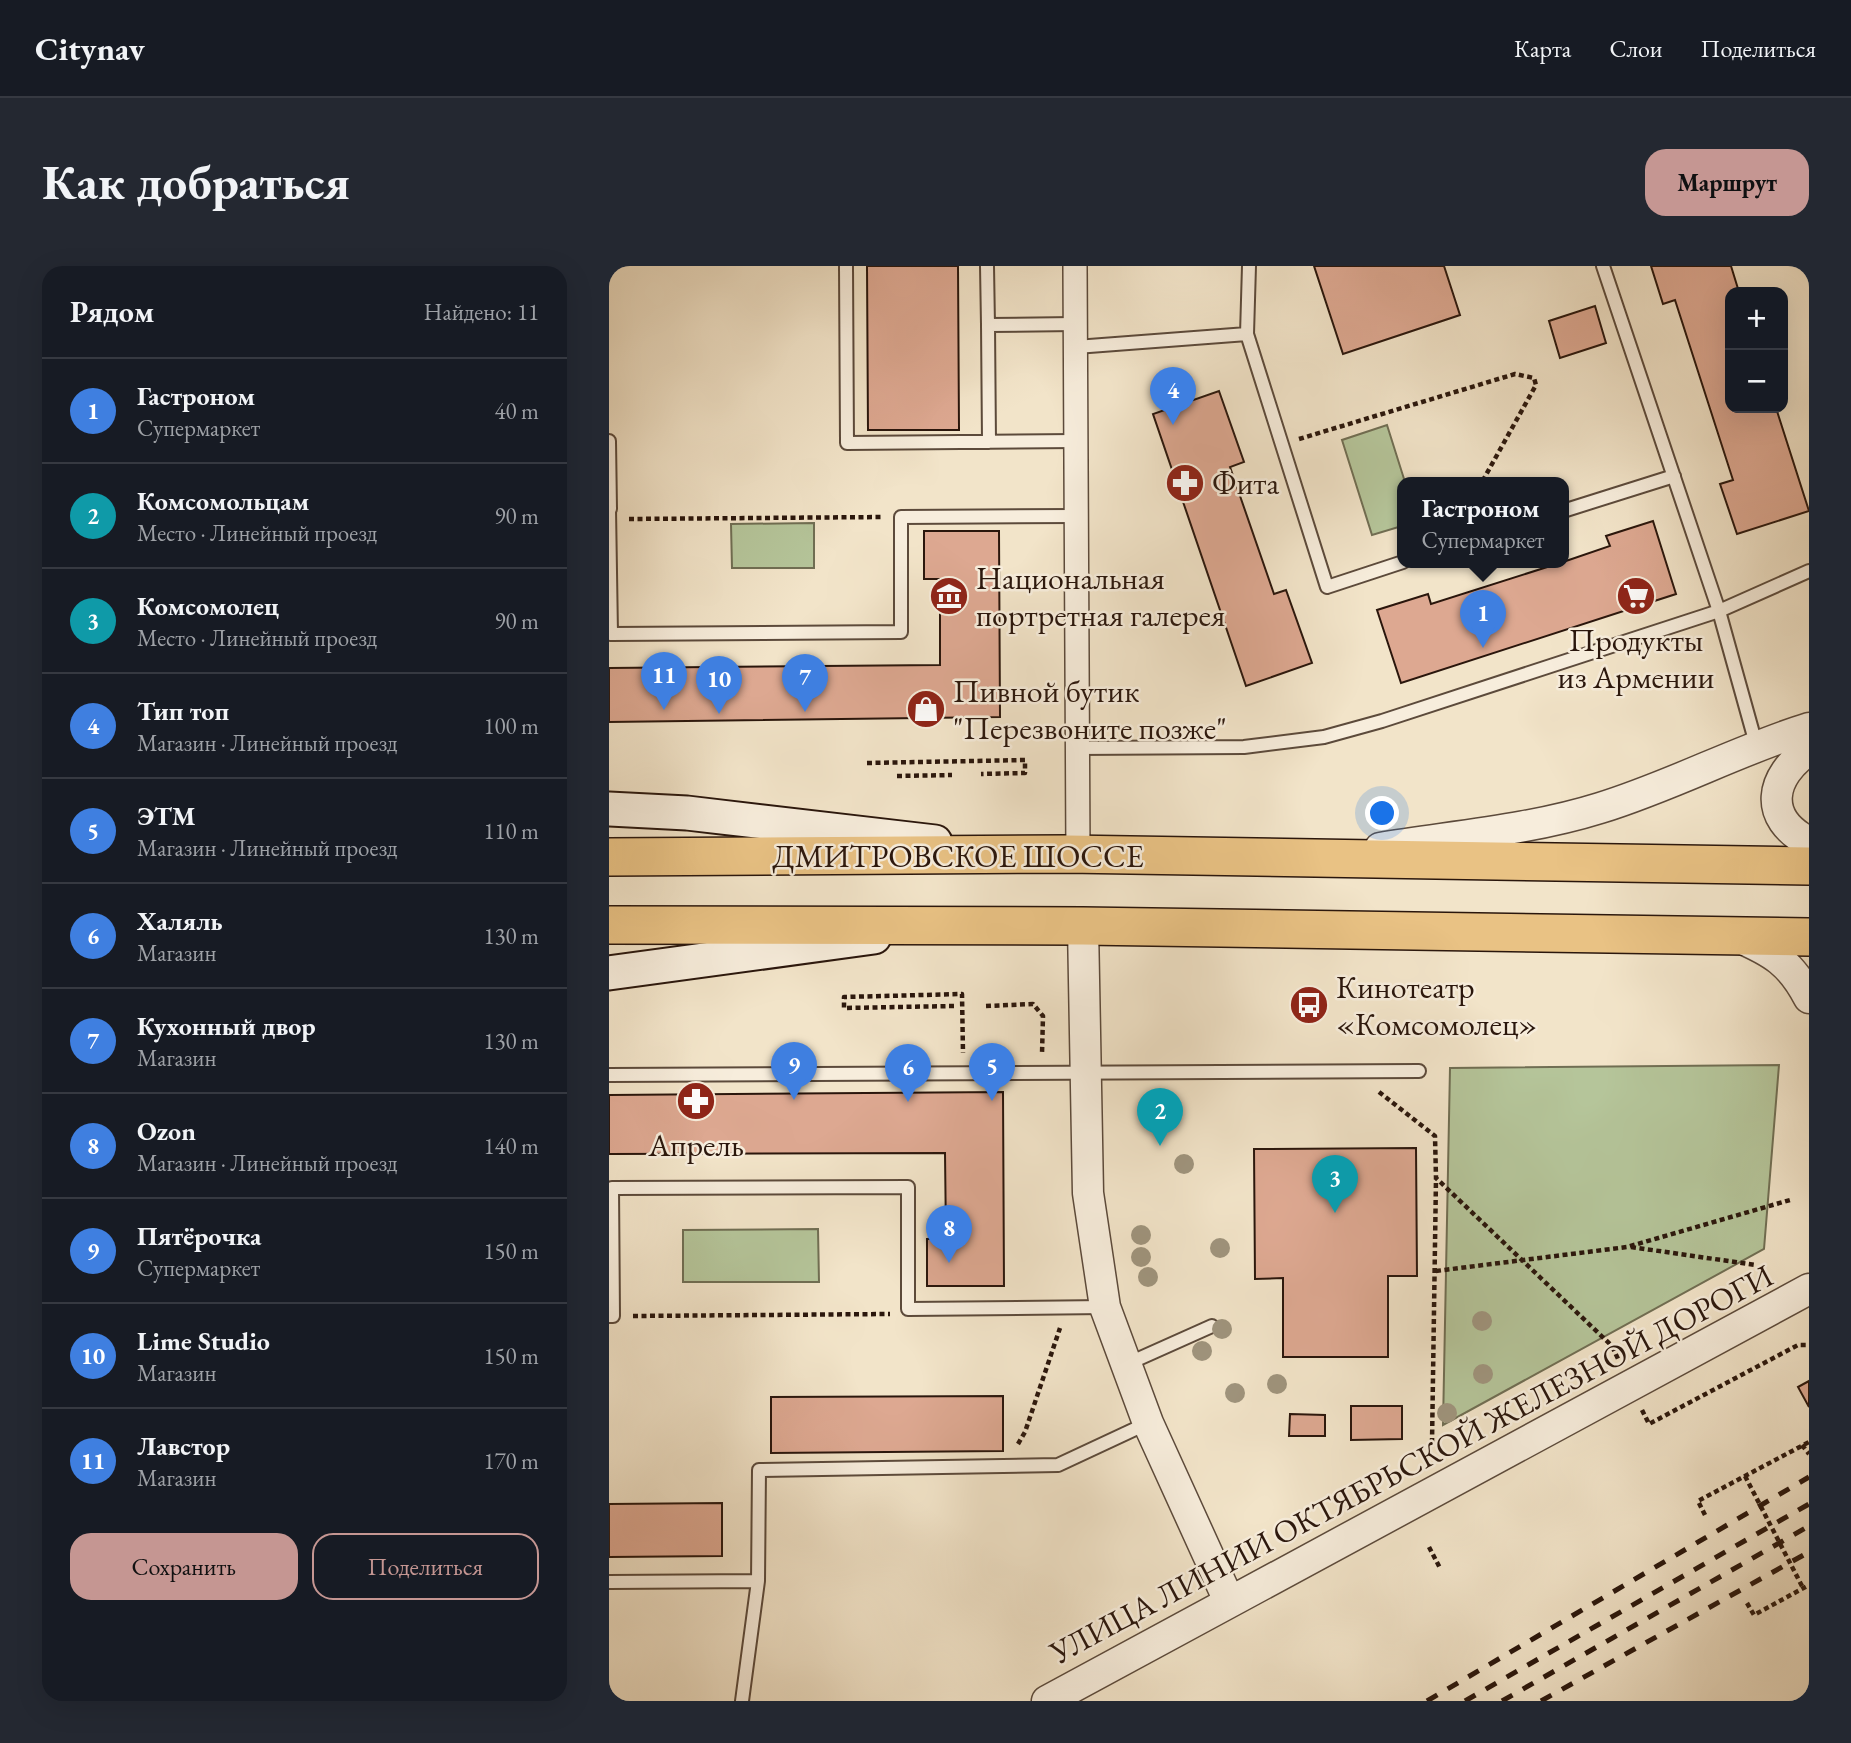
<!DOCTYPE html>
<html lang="ru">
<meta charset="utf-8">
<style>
:root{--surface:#171b24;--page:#242831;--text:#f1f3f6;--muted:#9ea1a6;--line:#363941;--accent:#c59692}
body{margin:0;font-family:"EB Garamond",serif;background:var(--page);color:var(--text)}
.controls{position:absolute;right:21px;top:21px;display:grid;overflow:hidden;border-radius:14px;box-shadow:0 7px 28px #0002}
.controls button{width:63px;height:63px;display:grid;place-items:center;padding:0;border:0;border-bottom:2px solid var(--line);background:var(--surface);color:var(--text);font:35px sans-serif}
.you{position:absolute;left:774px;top:548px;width:24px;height:24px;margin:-18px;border:5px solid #fff;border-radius:50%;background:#1a73e8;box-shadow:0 0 0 10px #1a73e833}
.badge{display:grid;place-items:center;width:46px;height:46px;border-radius:50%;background:var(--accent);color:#fff;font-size:23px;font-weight:700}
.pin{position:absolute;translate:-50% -58px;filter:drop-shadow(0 2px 4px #0008)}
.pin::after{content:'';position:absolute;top:37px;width:24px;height:21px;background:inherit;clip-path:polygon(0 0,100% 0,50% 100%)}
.popup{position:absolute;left:788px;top:211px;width:172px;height:91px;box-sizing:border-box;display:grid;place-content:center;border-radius:14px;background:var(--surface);filter:drop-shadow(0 2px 5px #0005);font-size:23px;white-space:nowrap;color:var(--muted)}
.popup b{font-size:26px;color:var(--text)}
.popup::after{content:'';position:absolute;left:50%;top:100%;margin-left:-14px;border:14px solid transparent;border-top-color:var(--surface)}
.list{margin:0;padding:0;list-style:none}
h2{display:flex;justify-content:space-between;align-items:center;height:91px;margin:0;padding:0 28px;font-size:30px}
h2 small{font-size:23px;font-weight:400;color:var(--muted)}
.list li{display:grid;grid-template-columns:46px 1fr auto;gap:21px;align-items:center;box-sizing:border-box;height:105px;padding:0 28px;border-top:2px solid var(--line)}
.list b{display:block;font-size:26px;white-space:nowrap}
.list p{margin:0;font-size:23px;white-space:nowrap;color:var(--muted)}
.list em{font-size:23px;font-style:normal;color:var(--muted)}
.actions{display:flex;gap:14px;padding:21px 28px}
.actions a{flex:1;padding:16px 0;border:2px solid var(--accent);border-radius:21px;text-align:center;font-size:24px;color:var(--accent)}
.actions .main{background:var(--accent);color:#111}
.map{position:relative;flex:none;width:1200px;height:1435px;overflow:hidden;border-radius:21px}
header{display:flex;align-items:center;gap:42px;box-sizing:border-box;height:98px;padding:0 35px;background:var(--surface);border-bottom:2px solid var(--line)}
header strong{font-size:33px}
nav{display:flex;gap:38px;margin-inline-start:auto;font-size:24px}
.intro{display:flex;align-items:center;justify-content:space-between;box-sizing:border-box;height:168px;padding:0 42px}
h1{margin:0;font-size:49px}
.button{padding:18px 32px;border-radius:21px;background:var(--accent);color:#111;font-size:24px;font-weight:700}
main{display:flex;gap:42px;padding:0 42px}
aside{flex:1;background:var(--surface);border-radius:21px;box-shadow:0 7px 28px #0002}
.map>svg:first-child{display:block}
.green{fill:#b5c59a;stroke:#706e53;stroke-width:2}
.building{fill:#dda891;stroke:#2a160c;stroke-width:2}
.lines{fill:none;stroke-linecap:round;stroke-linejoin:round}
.service-casing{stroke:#5c4a3b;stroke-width:16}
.minor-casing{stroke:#5c4a3b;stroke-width:26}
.tertiary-casing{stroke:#5c4a3b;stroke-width:33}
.secondary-casing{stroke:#2a160c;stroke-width:37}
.primary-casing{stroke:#2a160c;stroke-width:40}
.path{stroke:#2a160c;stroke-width:4.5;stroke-dasharray:5 3.5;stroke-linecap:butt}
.service{stroke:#f7eddc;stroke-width:12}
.minor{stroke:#f7eddc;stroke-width:23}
.tertiary{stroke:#f7eddc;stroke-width:30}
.secondary{stroke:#f7eddc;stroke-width:33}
.primary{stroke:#e9c284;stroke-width:37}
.rail{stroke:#2a160c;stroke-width:5;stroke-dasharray:12 12;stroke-linecap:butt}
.path-bridge{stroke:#2a160c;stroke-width:4.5;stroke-dasharray:5 3.5;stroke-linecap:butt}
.tree{fill:#9f947d}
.labels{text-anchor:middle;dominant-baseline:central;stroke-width:5;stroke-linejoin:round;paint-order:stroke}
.poi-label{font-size:32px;fill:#2a160c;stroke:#f7eddc;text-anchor:start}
.street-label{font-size:32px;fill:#2a160c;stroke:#f7eddc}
</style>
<header>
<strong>Citynav</strong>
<nav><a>Карта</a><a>Слои</a><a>Поделиться</a></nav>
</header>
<div class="intro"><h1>Как добраться</h1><a class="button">Маршрут</a></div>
<main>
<aside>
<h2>Рядом<small>Найдено: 11</small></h2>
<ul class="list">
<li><span class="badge" style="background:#3f7fe0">1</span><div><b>Гастроном</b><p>Супермаркет</p></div><em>40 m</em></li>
<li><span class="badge" style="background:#0f9aa8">2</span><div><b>Комсомольцам</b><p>Место · Линейный проезд</p></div><em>90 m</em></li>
<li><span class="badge" style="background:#0f9aa8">3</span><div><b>Комсомолец</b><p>Место · Линейный проезд</p></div><em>90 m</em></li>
<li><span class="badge" style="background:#3f7fe0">4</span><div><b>Тип топ</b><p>Магазин · Линейный проезд</p></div><em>100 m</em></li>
<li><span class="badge" style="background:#3f7fe0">5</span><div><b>ЭТМ</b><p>Магазин · Линейный проезд</p></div><em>110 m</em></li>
<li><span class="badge" style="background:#3f7fe0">6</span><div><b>Халяль</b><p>Магазин</p></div><em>130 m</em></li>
<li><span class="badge" style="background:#3f7fe0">7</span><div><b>Кухонный двор</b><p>Магазин</p></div><em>130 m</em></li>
<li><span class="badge" style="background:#3f7fe0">8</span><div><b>Ozon</b><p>Магазин · Линейный проезд</p></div><em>140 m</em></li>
<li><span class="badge" style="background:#3f7fe0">9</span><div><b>Пятёрочка</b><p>Супермаркет</p></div><em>150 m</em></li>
<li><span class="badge" style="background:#3f7fe0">10</span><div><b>Lime Studio</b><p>Магазин</p></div><em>150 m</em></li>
<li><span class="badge" style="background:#3f7fe0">11</span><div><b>Лавстор</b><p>Магазин</p></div><em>170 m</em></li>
</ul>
<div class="actions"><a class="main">Сохранить</a><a>Поделиться</a></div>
</aside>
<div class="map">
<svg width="1200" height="1435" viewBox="0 0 1200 1435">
<rect width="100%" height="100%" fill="#f2e4c9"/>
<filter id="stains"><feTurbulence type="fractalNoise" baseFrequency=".00286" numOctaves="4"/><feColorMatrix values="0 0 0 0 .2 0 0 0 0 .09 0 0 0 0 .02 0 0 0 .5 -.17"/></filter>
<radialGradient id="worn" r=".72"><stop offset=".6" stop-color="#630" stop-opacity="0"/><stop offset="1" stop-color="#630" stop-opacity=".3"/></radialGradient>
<path class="green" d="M 778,159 L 796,216 L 793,260 L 763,269 L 733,174 Z
M 205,257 L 205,302 L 123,302 L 122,258 Z
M 1170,799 L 1155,983 L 834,1159 L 841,802 Z
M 209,963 L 210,1016 L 74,1016 L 74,964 Z"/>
<path class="building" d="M 258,0 L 349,0 L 350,164 L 259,164 Z
M 705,0 L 835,0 L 851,49 L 734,88 Z
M 1042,0 L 1122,0 L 1130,26 L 1121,26 L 1121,142 L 1167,142 L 1200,245 L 1128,268 L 1111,218 L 1124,214 L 1066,34 L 1054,38 Z
M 986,40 L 997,77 L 951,92 L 940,55 Z
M 610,125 L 635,196 L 621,201 L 665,328 L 677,324 L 703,397 L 637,420 L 544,148 Z
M 1044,255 L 1067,328 L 792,417 L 768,344 L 819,328 L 822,338 L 954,296 L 1001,280 L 997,270 Z
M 315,265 L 390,265 L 391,451 L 0,456 L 0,402 L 331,399 L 331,313 L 315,313 Z
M 394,826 L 395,1020 L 318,1020 L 318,973 L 337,972 L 336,887 L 0,888 L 0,829 Z
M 807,882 L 808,1010 L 779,1010 L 779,1091 L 674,1091 L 674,1012 L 646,1013 L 645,883 Z
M 1200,1115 L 1200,1141 L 1189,1121 Z
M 394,1130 L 394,1185 L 162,1187 L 162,1131 Z
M 742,1140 L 793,1140 L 793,1173 L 742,1174 Z
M 681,1148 L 716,1149 L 716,1170 L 680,1170 Z
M 113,1237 L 113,1290 L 0,1291 L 0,1238 Z"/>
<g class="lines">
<g class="service-casing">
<path id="service" d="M 237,0 L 238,177 L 467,175
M 378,0 L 379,59 L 466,58
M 994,0 L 1110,345 L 1147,478
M 379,59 L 380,176
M 638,68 L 640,0
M 467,81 L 638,68 L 718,321 L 794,296
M 0,175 L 1,243
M 0,243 L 2,368 L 292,366 L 292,251 L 467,250
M 954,245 L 1065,210
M 467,482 L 635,481 L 715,471 L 773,455 L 1110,345 L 1200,305
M 0,809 L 810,805
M 0,1050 L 4,1050 L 3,922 L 299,921 L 299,1043 L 496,1041
M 518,1098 L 603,1060
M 0,1316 L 149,1315
M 133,1435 L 149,1315 L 150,1204 L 449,1199 L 539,1157"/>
</g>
<g class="minor-casing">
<path id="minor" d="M 466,0 L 469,589"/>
</g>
<g class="tertiary-casing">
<path id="tertiary" d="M 1200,484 C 1161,510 1153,552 1200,576
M 771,582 C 844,570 921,564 991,542 C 1063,520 1129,484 1200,462
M 474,660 L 479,927 L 496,1041 L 539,1157 L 620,1335
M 1129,671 C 1164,686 1182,697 1200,732
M 438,1435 L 1200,1023"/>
</g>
<g class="secondary-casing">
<path id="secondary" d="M 0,543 L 78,547 L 326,576
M 0,707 L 265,671"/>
</g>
<g class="primary-casing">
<path id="primary" d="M 0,591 L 458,588 L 1200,600
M 0,659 L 474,660 L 1200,671"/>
</g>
<path class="path" d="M 690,173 L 906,108 L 925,112 L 927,119 L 873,216
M 20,253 L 274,251
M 258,497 L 416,494 L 416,507 L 372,508
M 288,510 L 343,509
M 345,740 L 235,742 L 235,731 L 353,728 L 354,787
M 377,740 L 424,738 L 434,750 L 433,788
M 770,826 L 826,870 L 827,912 L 1003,1080 L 1010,1095
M 1022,981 L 1147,999
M 827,1005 L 1018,981 L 1181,934
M 24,1050 L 281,1048
M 1033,1144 L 1040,1158 L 1189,1079 L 1200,1079
M 823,1177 L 827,912
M 409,1178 L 416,1166 L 451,1062
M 1193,1179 L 1200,1188
M 1096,1249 L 1089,1235 L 1200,1176
M 820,1281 L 831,1302
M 1138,1337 L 1145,1349 L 1200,1319"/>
<use href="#service" class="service"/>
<use href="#minor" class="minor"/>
<use href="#tertiary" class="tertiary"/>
<use href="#secondary" class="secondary"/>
<use href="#primary" class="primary"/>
<path class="rail" d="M 818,1435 L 1200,1211
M 856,1435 L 1200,1238
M 893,1435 L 1200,1260
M 932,1435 L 1200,1286"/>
<path class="path-bridge" d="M 1136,1210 L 1194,1322"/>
</g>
<g class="tree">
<circle cx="575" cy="898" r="10"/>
<circle cx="532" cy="969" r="10"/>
<circle cx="611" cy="982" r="10"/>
<circle cx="532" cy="991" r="10"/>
<circle cx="539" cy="1011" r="10"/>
<circle cx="873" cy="1055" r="10"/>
<circle cx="613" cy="1063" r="10"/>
<circle cx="593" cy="1085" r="10"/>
<circle cx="874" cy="1108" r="10"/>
<circle cx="668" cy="1118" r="10"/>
<circle cx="626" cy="1127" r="10"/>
<circle cx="838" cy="1147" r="10"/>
</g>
<defs>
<g id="pharmacy-disc" transform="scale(2.0125)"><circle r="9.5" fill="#8f2418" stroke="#f7eddc"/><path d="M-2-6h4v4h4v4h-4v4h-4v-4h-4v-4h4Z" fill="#fff"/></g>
<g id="museum-disc" transform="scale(2.0125)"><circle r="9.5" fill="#8f2418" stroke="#f7eddc"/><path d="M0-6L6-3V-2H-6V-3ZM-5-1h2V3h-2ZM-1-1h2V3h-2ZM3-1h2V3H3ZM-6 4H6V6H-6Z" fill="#fff"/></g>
<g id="supermarket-disc" transform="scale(2.0125)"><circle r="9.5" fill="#8f2418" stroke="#f7eddc"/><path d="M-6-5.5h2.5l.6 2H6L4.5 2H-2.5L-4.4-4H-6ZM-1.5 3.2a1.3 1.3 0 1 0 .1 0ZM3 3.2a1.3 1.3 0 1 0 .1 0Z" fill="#fff"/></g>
<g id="shop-disc" transform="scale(2.0125)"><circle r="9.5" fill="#8f2418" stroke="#f7eddc"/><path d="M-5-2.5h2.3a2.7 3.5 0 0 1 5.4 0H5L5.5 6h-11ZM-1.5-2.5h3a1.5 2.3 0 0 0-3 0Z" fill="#fff"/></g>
<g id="bus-disc" transform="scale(2.0125)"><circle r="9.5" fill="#8f2418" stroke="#f7eddc"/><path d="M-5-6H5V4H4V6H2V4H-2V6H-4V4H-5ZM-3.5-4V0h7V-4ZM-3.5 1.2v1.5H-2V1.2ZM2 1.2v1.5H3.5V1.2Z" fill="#fff"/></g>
</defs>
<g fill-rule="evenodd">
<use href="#pharmacy-disc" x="576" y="217"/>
<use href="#museum-disc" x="340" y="330"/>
<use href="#supermarket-disc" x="1027" y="330"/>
<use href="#shop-disc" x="317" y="443"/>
<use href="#bus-disc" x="700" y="739"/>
<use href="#pharmacy-disc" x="87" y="835"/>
</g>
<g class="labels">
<g class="poi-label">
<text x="603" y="217">Фита</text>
<text x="367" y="312">Национальная<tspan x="367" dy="37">портретная галерея</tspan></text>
<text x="1027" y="374" text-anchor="middle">Продукты<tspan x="1027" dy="37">из Армении</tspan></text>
<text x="344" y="425">Пивной бутик<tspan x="344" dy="37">"Перезвоните позже"</tspan></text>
<text x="727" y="721">Кинотеатр<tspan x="727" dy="37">«Комсомолец»</tspan></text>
<text x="87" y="879" text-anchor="middle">Апрель</text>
</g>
<g class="street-label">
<text x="349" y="590">ДМИТРОВСКОЕ ШОССЕ</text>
<text transform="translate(802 1198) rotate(-28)">УЛИЦА ЛИНИИ ОКТЯБРЬСКОЙ ЖЕЛЕЗНОЙ ДОРОГИ</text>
</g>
</g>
<rect width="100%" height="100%" filter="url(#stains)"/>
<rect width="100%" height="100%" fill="url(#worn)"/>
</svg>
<div class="controls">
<button>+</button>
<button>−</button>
</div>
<div class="you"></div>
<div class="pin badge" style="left:874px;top:382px;background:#3f7fe0">1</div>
<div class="popup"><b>Гастроном</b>Супермаркет</div>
<div class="pin badge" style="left:551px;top:880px;background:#0f9aa8">2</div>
<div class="pin badge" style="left:726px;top:947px;background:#0f9aa8">3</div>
<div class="pin badge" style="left:564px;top:159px;background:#3f7fe0">4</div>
<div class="pin badge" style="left:383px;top:835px;background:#3f7fe0">5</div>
<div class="pin badge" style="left:299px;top:836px;background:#3f7fe0">6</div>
<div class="pin badge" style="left:196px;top:446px;background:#3f7fe0">7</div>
<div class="pin badge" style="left:340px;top:997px;background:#3f7fe0">8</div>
<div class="pin badge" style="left:185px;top:834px;background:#3f7fe0">9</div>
<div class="pin badge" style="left:110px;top:448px;background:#3f7fe0">10</div>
<div class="pin badge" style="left:55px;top:444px;background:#3f7fe0">11</div>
</div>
</main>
